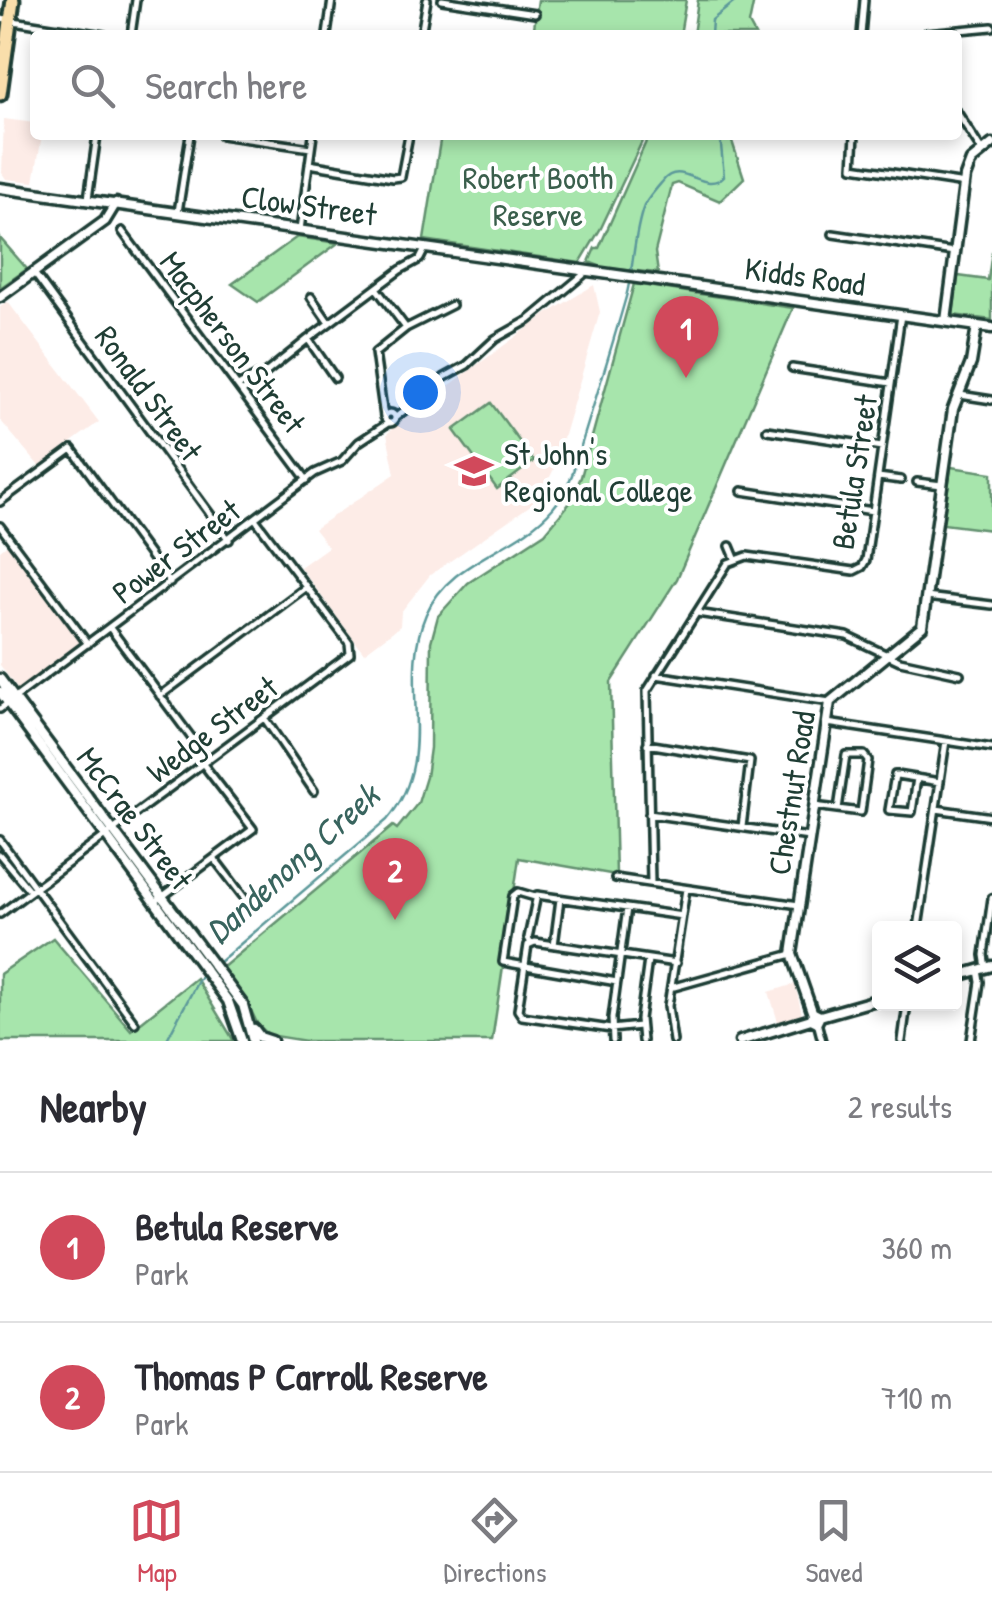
<!DOCTYPE html>
<style>
:root{--surface:#fff;--page:#f7f7f7;--text:#2b2b33;--muted:#7c7c81;--line:#e1e1e2;--accent:#d1495b}
body{margin:0;font-family:"Patrick Hand",sans-serif;background:var(--page);color:var(--text)}
.controls{position:absolute;right:30px;bottom:30px;display:grid;overflow:hidden;border-radius:10px;box-shadow:0 5px 15px #0003}
.controls button{width:90px;height:90px;display:grid;place-items:center;padding:0;border:0;border-bottom:2px solid var(--line);background:var(--surface);color:var(--text);font:50px sans-serif}
.you{position:absolute;left:420px;top:392px;width:35px;height:35px;margin:-25px;border:8px solid #fff;border-radius:50%;background:#1a73e8;box-shadow:0 0 0 15px #1a73e833}
.badge{display:grid;place-items:center;width:65px;height:65px;border-radius:50%;background:var(--accent);color:#fff;font-size:32px;font-weight:700}
.pin{position:absolute;translate:-50% -82px;filter:drop-shadow(0 2px 5px #0008)}
.pin::after{content:'';position:absolute;top:52px;width:35px;height:30px;background:inherit;clip-path:polygon(0 0,100% 0,50% 100%)}
.list{margin:0;padding:0;list-style:none}
h2{display:flex;justify-content:space-between;align-items:center;height:130px;margin:0;padding:0 40px;font-size:42px}
h2 small{font-size:32px;font-weight:400;color:var(--muted)}
.list li{display:grid;grid-template-columns:65px 1fr auto;gap:30px;align-items:center;box-sizing:border-box;height:150px;padding:0 40px;border-top:2px solid var(--line)}
.list b{display:block;font-size:38px;white-space:nowrap}
.list p{margin:0;font-size:32px;white-space:nowrap;color:var(--muted)}
.list em{font-size:32px;font-style:normal;color:var(--muted)}
.icon{flex:none;width:55px;height:55px;fill:none;stroke:currentColor;stroke-width:2;stroke-linecap:round;stroke-linejoin:round}
.map{position:relative;flex:none;width:992px;height:1041px;overflow:hidden}
.search{position:absolute;background:var(--surface);box-shadow:0 5px 15px #0003;left:30px;right:30px;top:30px;height:110px;display:flex;align-items:center;gap:25px;box-sizing:border-box;padding:0 35px;border-radius:10px;color:var(--muted);font-size:38px}
.sheet{height:430px;background:var(--surface)}
nav{display:flex;justify-content:space-around;align-items:center;box-sizing:border-box;height:140px;border-top:2px solid var(--line);background:var(--surface);font-size:28px;color:var(--muted)}
nav a{display:grid;justify-items:center;gap:5px}
nav .on{color:var(--accent)}
.map>svg:first-child{display:block}
.built{fill:#fdece7}
.green{fill:#a7e5ac;stroke:#639170;stroke-width:2.5}
.lines{fill:none;stroke-linecap:round;stroke-linejoin:round}
.stream{stroke:#5c999a;stroke-width:2.5}
.street-casing{stroke:#1f3d34;stroke-width:12}
.secondary-casing{stroke:#1f3d34;stroke-width:15}
.highway-casing{stroke:#1f3d34;stroke-width:19}
.street{stroke:#fff;stroke-width:5}
.secondary{stroke:#fff;stroke-width:8}
.highway{stroke:#f9deab;stroke-width:11}
.labels{text-anchor:middle;dominant-baseline:central;stroke-width:8;stroke-linejoin:round;paint-order:stroke}
.park-label{font-size:32px;fill:#3a5f4c;stroke:#fff}
.street-label{font-size:32px;fill:#1f3d34;stroke:#fff}
.poi-label{font-size:32px;fill:#1f3d34;stroke:#fff;text-anchor:start}
.water-label{font-size:35px;font-style:italic;fill:#38645e;stroke:#fff}
</style>
<div class="map">
<svg width="992" height="1041" viewBox="0 0 992 1041">
<rect width="100%" height="100%" fill="#fff"/>
<filter id="ink" filterUnits="userSpaceOnUse"><feTurbulence type="fractalNoise" baseFrequency=".01" numOctaves="2"/><feDisplacementMap in="SourceGraphic" scale="20" xChannelSelector="R" yChannelSelector="G"/><feConvolveMatrix kernelMatrix="1 2 1 2 8 2 1 2 1" color-interpolation-filters="sRGB"/></filter>
<g filter="url(#ink)">
<path class="built" d="M 4,119 L 35,123 L 35,135 L 42,135 L 34,182 L 6,179 L 2,173 Z
M 594,285 L 600,312 L 554,469 L 538,500 L 430,575 L 401,612 L 400,626 L 364,653 L 300,567 L 328,547 L 314,529 L 395,474 L 387,434 L 398,423 L 547,314 Z
M 8,302 L 99,422 L 39,466 L 0,420 L 0,307 Z
M 9,543 L 81,643 L 18,690 L 0,665 L 0,550 Z
M 795,984 L 802,1015 L 778,1022 L 769,992 Z"/>
<path class="green" d="M 538,0 L 686,0 L 680,35 L 533,35 Z
M 698,0 L 754,0 L 749,24 L 755,35 L 693,35 Z
M 441,135 L 645,135 L 601,228 L 580,263 L 424,240 Z
M 649,135 L 730,135 L 744,178 L 720,201 L 678,183 L 672,185 L 655,252 L 658,273 L 604,268 L 589,262 L 595,248 L 599,248 Z
M 297,237 L 338,243 L 258,302 L 232,284 Z
M 0,238 L 27,269 L 0,288 Z
M 992,251 L 992,320 L 953,315 L 958,276 L 988,280 Z
M 634,284 L 793,308 L 677,579 L 611,682 L 616,875 L 519,858 L 492,1041 L 306,1041 L 269,1035 L 258,1025 L 246,1000 L 222,968 L 393,826 L 397,829 L 418,803 L 426,777 L 430,748 L 431,642 L 438,616 L 468,583 L 545,533 L 569,504 L 581,477 Z
M 491,403 L 534,461 L 497,489 L 454,430 Z
M 951,467 L 992,473 L 992,530 L 943,524 Z
M 53,938 L 131,1030 L 196,978 L 234,1041 L 0,1041 L 0,974 Z"/>
<g class="lines">
<path class="stream" d="M 711,35 L 712,20 L 737,0
M 166,1041 L 199,979 L 387,820 C 442,755 396,684 426,614 C 450,559 516,551 553,508 C 561,499 567,487 572,475 C 590,416 609,357 626,297 C 634,269 633,234 644,206 C 648,198 657,188 663,181 C 681,158 705,196 724,176 L 720,135"/>
<g class="street-casing">
<path id="street" d="M 442,0 L 535,14
M 0,19 L 104,35
M 926,33 L 992,27
M 131,35 L 136,0
M 327,35 L 332,0
M 421,35 L 427,0
M 861,35 L 864,0
M 957,112 L 982,151
M 221,135 L 311,148
M 855,135 L 853,167 L 965,184
M 309,164 L 393,178 L 401,177 L 409,135
M 88,199 L 97,135
M 178,212 L 190,135
M 300,230 L 313,135
M 122,231 L 307,480
M 833,234 L 954,252
M 34,273 L 229,540
M 376,288 L 406,328 L 375,353 L 384,417
M 311,297 L 329,323
M 406,328 L 452,305
M 308,339 L 335,378
M 792,368 L 891,383
M 238,386 L 258,375
M 242,392 L 308,339 L 400,270 L 420,259 L 425,249
M 960,395 L 992,400
M385 418a5 5 0 1 1 10 0a5 5 0 1 1-10 0Z
M 395,418 L 445,377 L 467,365 L 495,339 L 529,320 L 583,275 L 584,270
M 767,430 L 882,447
M 878,477 L 901,480
M 917,482 L 942,485
M 742,491 L 873,511
M 0,502 L 72,449 L 170,583
M 0,526 L 88,644
M 730,546 L 735,558
M 926,597 L 992,605
M 697,613 L 847,636 L 900,661 L 960,674
M 110,628 L 208,760
M 656,675 L 830,702
M 160,696 L 306,587
M 0,709 L 315,473 L 342,461 L 359,442 L 388,423
M 265,719 L 314,791
M 827,723 L 992,748
M 647,744 L 750,761 L 742,827
M 917,778 L 912,812 L 889,810 L 895,775 L 897,775 L 940,782
M 814,806 L 861,812 L 868,760 L 864,755 L 846,755 L 838,809
M 936,809 L 992,817
M 649,814 L 809,837
M 0,840 L 135,1023
M 0,855 L 30,891
M 214,858 L 249,904
M 615,878 L 799,905
M 651,883 L 647,691 L 728,563 L 747,556 L 854,571 L 862,567 L 866,560 L 901,315
M 535,897 L 518,892 L 513,896 L 503,962 L 617,982
M 155,902 L 253,829 L 203,764
M 0,914 L 350,654 L 349,643 L 256,520
M 918,928 L 946,741
M 531,943 L 528,938 L 537,895 L 682,916
M 554,945 L 560,899
M 986,968 L 984,955 L 992,898
M 674,987 L 792,954
M 817,1022 L 822,1041
M 640,1026 L 611,1029 L 522,1016 L 518,1010 L 528,945 L 535,942 L 676,963
M 613,1041 L 612,1018 L 627,908
M 642,1041 L 640,1019 L 648,960
M 673,1041 L 668,1006 L 686,889
M 902,1041 L 907,1004
M 971,1041 L 980,982 L 978,970"/>
</g>
<g class="secondary-casing">
<path id="secondary" d="M 0,188 L 992,328
M 0,297 L 105,221 L 116,203
M 946,321 L 965,177 L 971,161 L 992,144
M 0,679 L 243,1005 L 253,1041
M 0,692 L 228,1001 L 242,1041
M 954,977 L 992,966
M 813,1014 L 792,954 L 830,702 L 922,627 L 953,409 L 971,363 L 977,326
M 820,1016 L 814,1013 L 811,1019 L 817,1022 L 820,1016 L 880,999
M 254,1029 L 260,1037 L 272,1041
M 740,1041 L 811,1019"/>
</g>
<g class="highway-casing">
<path id="highway" d="M 0,94 L 13,0"/>
</g>
<use href="#street" class="street"/>
<use href="#secondary" class="secondary"/>
<use href="#highway" class="highway"/>
</g>
</g>
<defs>
<g id="school-bare" transform="scale(3)"><path d="M0-5L7-2L0 1L-7-2ZM-4 1L0 2.5L4 1V4Q0 6-4 4Z" fill="#d1495b" stroke="#fff" stroke-width="2.5" paint-order="stroke"/></g>
</defs>
<g fill-rule="evenodd">
<use href="#school-bare" x="474" y="471"/>
</g>
<g class="labels">
<g class="park-label">
<text x="538" y="177">Robert Booth<tspan x="538" dy="37">Reserve</tspan></text>
</g>
<g class="street-label">
<text transform="translate(309 205) rotate(8)">Clow Street</text>
<text transform="translate(805 276) rotate(8)">Kidds Road</text>
<text transform="translate(233 342) rotate(53)">Macpherson Street</text>
<text transform="translate(149 393) rotate(54)">Ronald Street</text>
<text transform="translate(854 472) rotate(-81)">Betula Street</text>
<text transform="translate(176 551) rotate(-37)">Power Street</text>
<text transform="translate(212 729) rotate(-37)">Wedge Street</text>
<text transform="translate(791 793) rotate(-81)">Chestnut Road</text>
<text transform="translate(135 818) rotate(53)">McCrae Street</text>
</g>
<g class="poi-label">
<text x="504" y="453">St John's<tspan x="504" dy="37">Regional College</tspan></text>
</g>
<g class="water-label">
<text transform="translate(292 863) rotate(-42)">Dandenong Creek</text>
</g>
</g>
</svg>
<div class="controls">
<button><svg class="icon" aria-label="layers" viewBox="0 0 24 24"><path d="M12 4l9 5-9 5-9-5zM3 14l9 5 9-5"/></svg></button>
</div>
<div class="you"></div>
<div class="pin badge" style="left:686px;top:378px">1</div>
<div class="pin badge" style="left:395px;top:920px">2</div>
<div class="search"><svg class="icon" aria-label="search" viewBox="0 0 24 24"><circle cx="10" cy="10" r="6"/><path d="M15 15l6 6"/></svg>Search here</div>
</div>
<section class="sheet">
<h2>Nearby<small>2 results</small></h2>
<ul class="list">
<li><span class="badge">1</span><div><b>Betula Reserve</b><p>Park</p></div><em>360 m</em></li>
<li><span class="badge">2</span><div><b>Thomas P Carroll Reserve</b><p>Park</p></div><em>710 m</em></li>
</ul>
</section>
<nav>
<a class="on"><svg class="icon" aria-label="map" viewBox="0 0 24 24"><path d="M3 6l6-2 6 2 6-2v14l-6 2-6-2-6 2zM9 4v14M15 6v14"/></svg>Map</a>
<a><svg class="icon" aria-label="directions" viewBox="0 0 24 24"><path d="M12 3l9 9-9 9-9-9zM9 14v-3h6M13 9l2 2-2 2"/></svg>Directions</a>
<a><svg class="icon" aria-label="saved" viewBox="0 0 24 24"><path d="M7 4h10v16l-5-4-5 4z"/></svg>Saved</a>
</nav>
